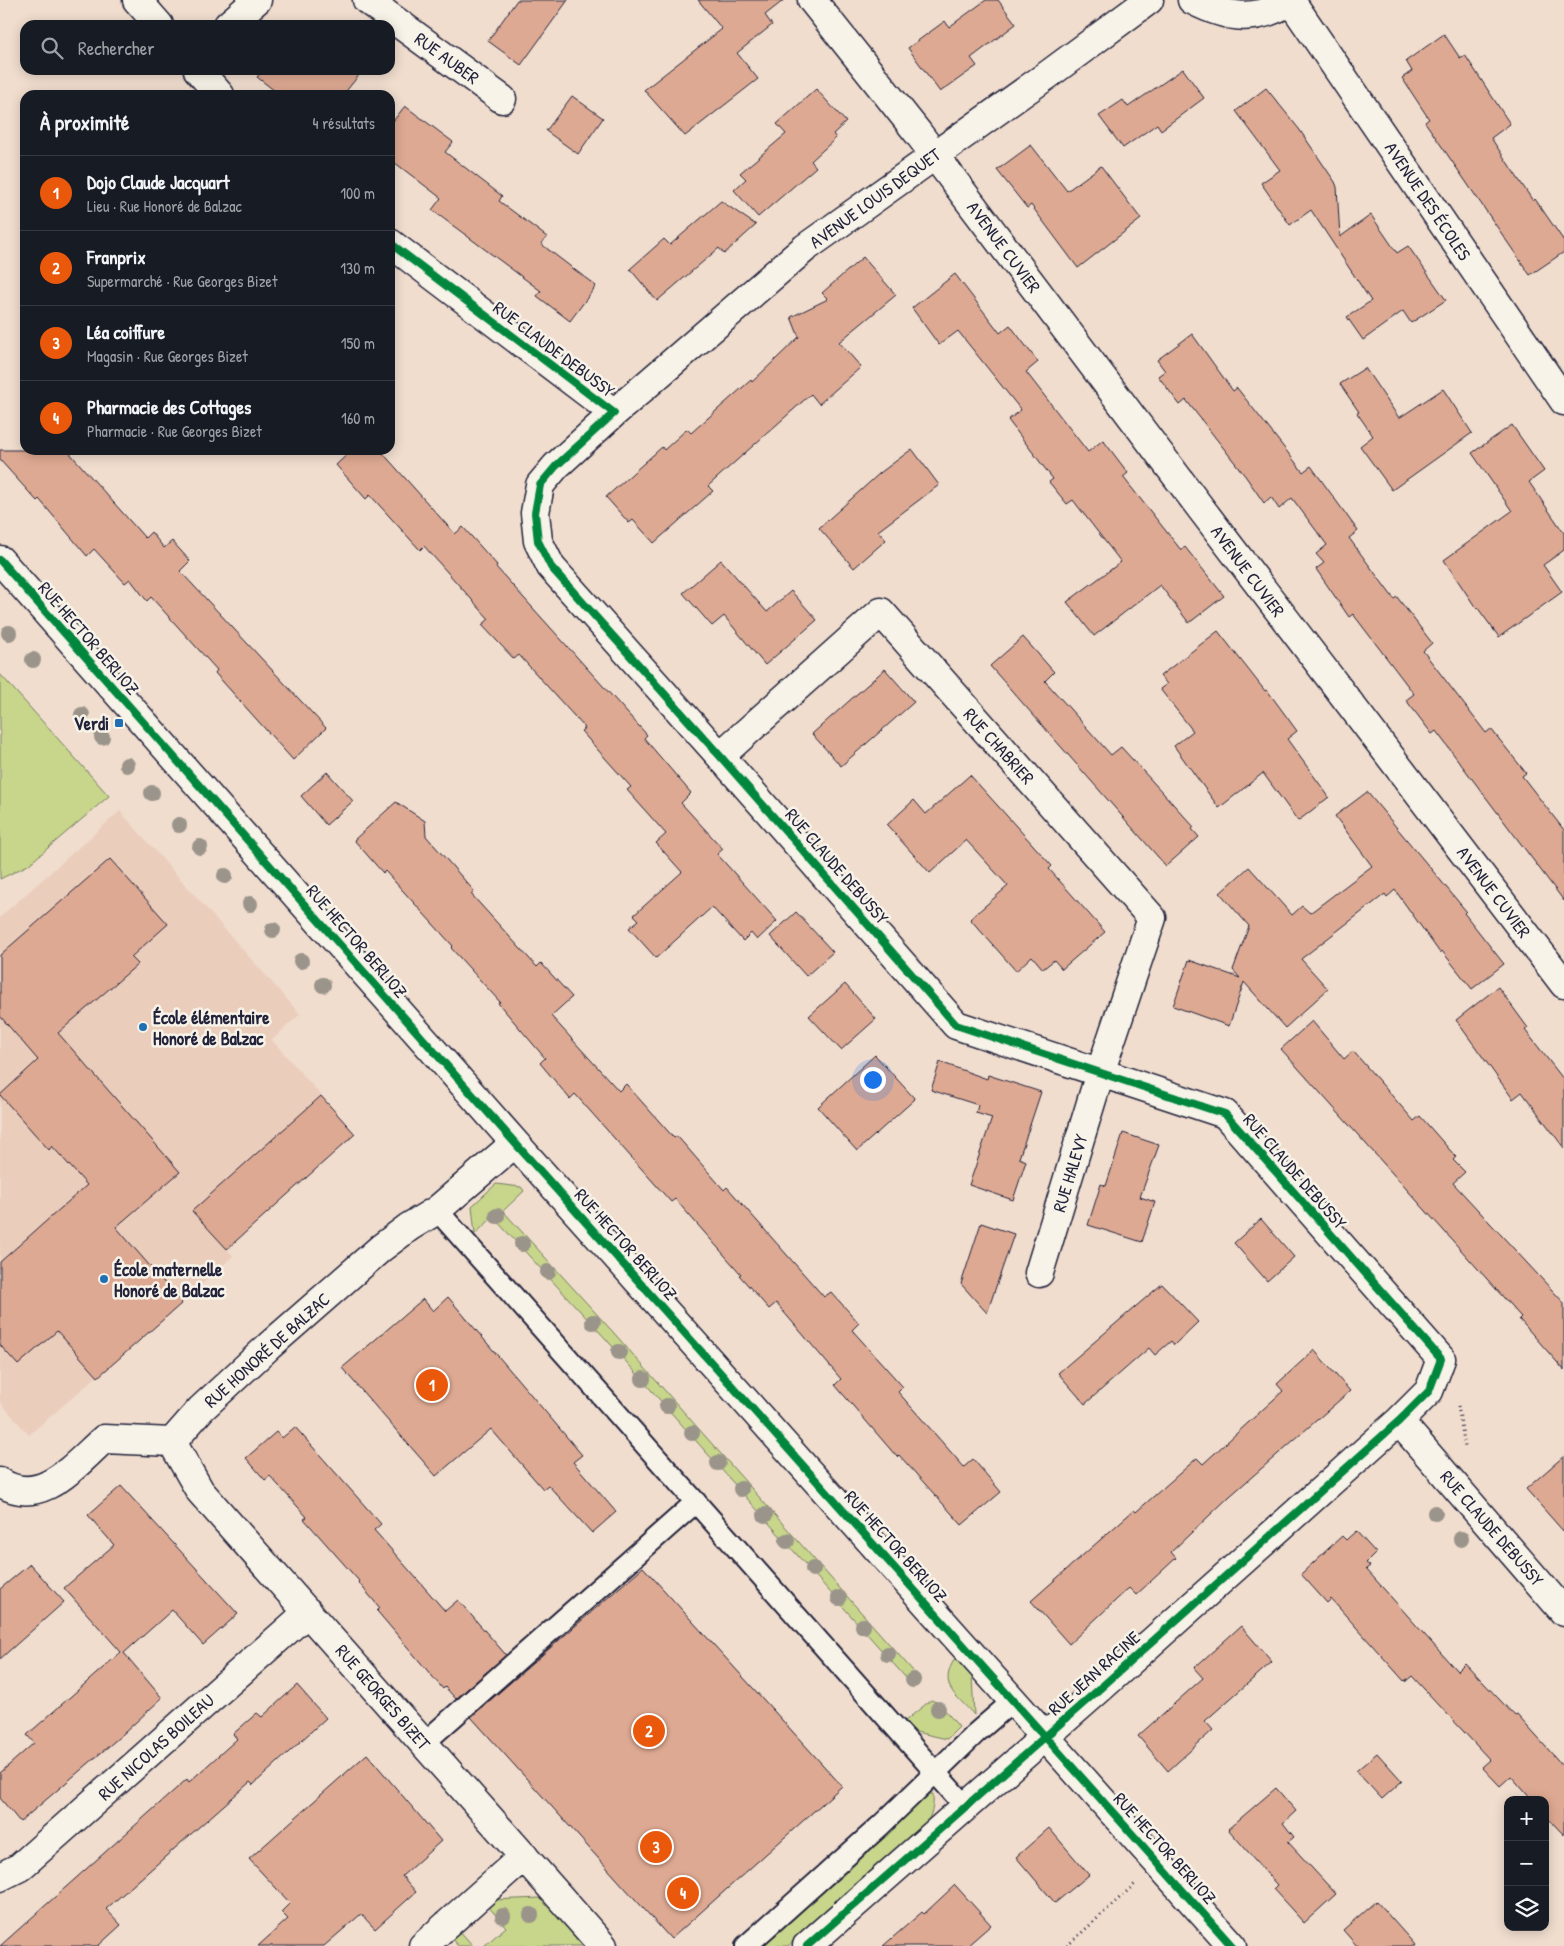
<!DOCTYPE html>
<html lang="fr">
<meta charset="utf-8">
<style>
:root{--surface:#171b24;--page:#242831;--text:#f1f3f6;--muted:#9ea1a6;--line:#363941;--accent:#ea580c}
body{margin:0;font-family:"Patrick Hand",sans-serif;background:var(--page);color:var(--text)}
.controls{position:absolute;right:15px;bottom:15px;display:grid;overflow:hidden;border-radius:10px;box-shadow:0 2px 12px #0003}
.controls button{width:45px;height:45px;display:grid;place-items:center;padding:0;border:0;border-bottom:1px solid var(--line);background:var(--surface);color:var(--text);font:25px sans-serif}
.you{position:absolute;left:872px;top:1079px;width:18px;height:18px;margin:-12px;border:4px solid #fff;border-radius:50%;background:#1a73e8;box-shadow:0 0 0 8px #1a73e833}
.badge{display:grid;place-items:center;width:32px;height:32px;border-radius:50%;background:var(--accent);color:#fff;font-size:16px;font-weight:700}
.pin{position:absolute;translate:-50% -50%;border:2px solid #fff;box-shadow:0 1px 5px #0006}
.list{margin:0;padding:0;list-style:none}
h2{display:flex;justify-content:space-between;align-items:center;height:65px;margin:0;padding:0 20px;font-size:21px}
h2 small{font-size:16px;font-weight:400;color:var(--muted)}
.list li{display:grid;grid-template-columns:32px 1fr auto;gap:15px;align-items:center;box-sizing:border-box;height:75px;padding:0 20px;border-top:1px solid var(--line)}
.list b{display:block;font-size:19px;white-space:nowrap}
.list p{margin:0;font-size:16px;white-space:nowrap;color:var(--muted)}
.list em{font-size:16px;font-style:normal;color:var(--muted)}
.icon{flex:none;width:28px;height:28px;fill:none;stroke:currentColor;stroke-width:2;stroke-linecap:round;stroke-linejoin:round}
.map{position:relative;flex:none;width:1564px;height:1946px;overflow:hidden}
.search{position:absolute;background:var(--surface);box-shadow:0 2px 12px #0003;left:20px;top:20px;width:375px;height:55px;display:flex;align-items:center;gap:12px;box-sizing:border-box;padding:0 18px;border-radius:15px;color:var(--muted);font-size:19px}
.panel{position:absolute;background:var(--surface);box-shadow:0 2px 12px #0003;left:20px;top:90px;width:375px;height:365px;border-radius:15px}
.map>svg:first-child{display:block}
.built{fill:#ebcdbc}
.green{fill:#c7d68a;stroke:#747c62}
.building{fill:#dea992;stroke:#22223b}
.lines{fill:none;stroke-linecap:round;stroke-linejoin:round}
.lane-casing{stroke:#22223b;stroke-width:24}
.street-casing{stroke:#22223b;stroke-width:31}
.path{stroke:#22223b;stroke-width:3;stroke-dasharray:1 4;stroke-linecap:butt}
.lane{stroke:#f7f3e8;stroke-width:20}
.street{stroke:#f7f3e8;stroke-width:28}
.cycleway-casing{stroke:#f7f3e8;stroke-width:11}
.cycleway{stroke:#00873e;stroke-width:8}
.tree{fill:#9a948a}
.poi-dot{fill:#1f6fb2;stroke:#f7f3e8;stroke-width:2}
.labels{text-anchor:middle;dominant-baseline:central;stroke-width:5;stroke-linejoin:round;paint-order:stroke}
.street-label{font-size:18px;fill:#22223b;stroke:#f7f3e8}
.poi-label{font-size:18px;font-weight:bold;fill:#22223b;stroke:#f7f3e8;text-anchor:start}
</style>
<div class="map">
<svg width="1564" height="1946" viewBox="0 0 1564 1946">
<rect width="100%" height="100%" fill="#f0ddce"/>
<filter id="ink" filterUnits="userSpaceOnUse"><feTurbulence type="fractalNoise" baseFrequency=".02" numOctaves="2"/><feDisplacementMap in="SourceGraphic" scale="10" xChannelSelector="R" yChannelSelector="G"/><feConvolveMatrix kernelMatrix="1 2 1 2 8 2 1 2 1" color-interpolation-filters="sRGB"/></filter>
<g filter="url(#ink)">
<path class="built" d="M 120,811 L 300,1014 L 272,1040 L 355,1134 L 227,1249 L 233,1256 L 184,1301 L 29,1435 L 0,1402 L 0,917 Z"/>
<path class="green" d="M 0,674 L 109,796 L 28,865 L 0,879 Z
M 496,1184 L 521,1187 L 524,1191 L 503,1211 L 613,1332 L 921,1680 L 914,1687 L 605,1338 L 493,1217 L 475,1234 L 472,1206 Z
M 955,1658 L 972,1677 L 974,1715 C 955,1693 938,1687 955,1658 Z
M 931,1700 L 939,1703 L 959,1727 L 947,1739 L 916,1732 L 905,1721 Z
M 929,1794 L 933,1794 C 934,1806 932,1815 925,1825 L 788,1946 L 758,1946 Z
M 541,1898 L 583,1946 L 484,1946 L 506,1927 L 487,1905 L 492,1900 Z
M 459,1930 L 473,1946 L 458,1946 L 451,1938 Z"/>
<path class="building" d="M 517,0 L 568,0 L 521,65 L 488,41 Z
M 698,0 L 784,0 L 765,15 L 772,25 L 737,53 L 758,79 L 685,136 L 644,90 L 722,29 Z
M 986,0 L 998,0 L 1016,24 L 971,58 L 977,66 L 940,92 L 908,48 L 945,21 L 949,27 Z
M 1444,34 L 1460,58 L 1465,55 L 1510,124 L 1491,138 L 1533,201 L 1535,199 L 1564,241 L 1564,252 L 1530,275 L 1425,122 L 1429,119 L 1402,78 L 1412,71 L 1406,61 Z
M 1183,69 L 1204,98 L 1161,130 L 1157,124 L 1123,148 L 1099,116 L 1123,100 L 1128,107 Z
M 263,70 L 363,70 L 343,95 L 280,95 L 257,77 Z
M 1266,88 L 1299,129 L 1335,182 L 1337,187 L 1340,237 L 1371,215 L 1397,253 L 1408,246 L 1446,300 L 1411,323 L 1403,311 L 1363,340 L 1347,317 L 1371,301 L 1311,210 L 1290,225 L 1261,183 L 1280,170 L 1236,111 Z
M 816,89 L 846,122 L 833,134 L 836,138 L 811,161 L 816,167 L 758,217 L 734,190 L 746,179 L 740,173 L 786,134 L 777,124 Z
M 572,96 L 603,118 L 578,154 L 546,131 Z
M 405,106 L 453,142 L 445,152 L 502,196 L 499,201 L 547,237 L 541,244 L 596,286 L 570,321 L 537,296 L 541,291 L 432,210 L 441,198 L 390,159 L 390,125 Z
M 1031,145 L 1067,191 L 1101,166 L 1141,219 L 1078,268 L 1031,205 L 1027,208 L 997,170 Z
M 721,201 L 756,225 L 724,254 L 719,248 L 657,301 L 630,269 L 664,239 L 670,245 Z
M 863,257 L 896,295 L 839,342 L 861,367 L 819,404 L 811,394 L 708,486 L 713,491 L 654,543 L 633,520 L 629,523 L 606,497 L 662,447 L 664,450 L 687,429 L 691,433 L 751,380 L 752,382 L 799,337 L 791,317 L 828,299 L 822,293 Z
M 955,274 L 1000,333 L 1010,325 L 1038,362 L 1026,372 L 1088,452 L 1103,440 L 1128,473 L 1123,477 L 1181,550 L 1185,547 L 1224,596 L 1189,623 L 1160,585 L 1094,636 L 1067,602 L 1121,562 L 1073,500 L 1067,504 L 1049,482 L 1053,479 L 1008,420 L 1021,410 L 958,331 L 939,345 L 912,308 Z
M 1192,334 L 1233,391 L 1237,388 L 1303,472 L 1311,466 L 1358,531 L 1349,538 L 1394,599 L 1397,597 L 1432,643 L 1423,651 L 1486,733 L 1491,729 L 1526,773 L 1522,776 L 1564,830 L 1564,901 L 1436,731 L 1432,734 L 1406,700 L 1414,694 L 1353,614 L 1349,617 L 1316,569 L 1324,563 L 1316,554 L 1327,545 L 1292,498 L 1279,509 L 1271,497 L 1264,503 L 1246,477 L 1186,400 L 1180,405 L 1158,376 L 1165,371 L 1157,360 Z
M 1365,368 L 1399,418 L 1443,389 L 1472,433 L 1392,490 L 1360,446 L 1373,436 L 1357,413 L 1359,412 L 1340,384 Z
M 1512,425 L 1544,471 L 1529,482 L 1564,533 L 1564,550 L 1543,565 L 1562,592 L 1499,637 L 1477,607 L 1476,608 L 1444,560 L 1512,511 L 1472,453 Z
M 912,449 L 939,485 L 878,531 L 886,540 L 854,568 L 819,528 L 880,473 Z
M 0,450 L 67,450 L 145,538 L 151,532 L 164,548 L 172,541 L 190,561 L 180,571 L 326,728 L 293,760 L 215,673 L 217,670 L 151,597 L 147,601 L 130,579 L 125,583 L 94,549 L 87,556 L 39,499 L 37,501 L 0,460 Z
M 352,450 L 380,450 L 455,534 L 463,527 L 497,565 L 496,567 L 647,735 L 644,738 L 691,793 L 681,803 L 723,849 L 717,854 L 777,921 L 757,940 L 751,933 L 743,941 L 712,907 L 656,958 L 629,928 L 639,920 L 634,915 L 682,872 L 656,843 L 666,834 L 627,790 L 631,787 L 581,731 L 585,728 L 519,655 L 514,659 L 482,625 L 489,619 L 424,546 L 420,550 L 370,495 L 366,499 L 336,465 Z
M 721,560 L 767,612 L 791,591 L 817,620 L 765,665 L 724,616 L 712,626 L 683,593 Z
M 1218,631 L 1265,691 L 1267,690 L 1297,731 L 1287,739 L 1329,797 L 1298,821 L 1263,773 L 1219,808 L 1174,746 L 1193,731 L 1160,689 L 1167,684 L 1160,676 Z
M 1023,637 L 1054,672 L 1045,681 L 1111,755 L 1121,747 L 1194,827 L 1192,829 L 1199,837 L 1166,866 L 990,666 Z
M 885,669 L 914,702 L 841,766 L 812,734 Z
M 327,772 L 353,801 L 326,825 L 301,796 Z
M 970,775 L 1052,866 L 1049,869 L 1105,932 L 1062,969 L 1054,960 L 1043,969 L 1032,956 L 1016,971 L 970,919 L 1008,886 L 966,840 L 930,873 L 887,825 L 914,800 L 926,814 Z
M 1367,792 L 1466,911 L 1464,913 L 1504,964 L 1472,989 L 1442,951 L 1440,953 L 1395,890 L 1387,897 L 1385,894 L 1301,959 L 1328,989 L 1285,1028 L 1244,982 L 1229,1026 L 1173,1006 L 1189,960 L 1240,978 L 1233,970 L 1249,926 L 1220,893 L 1249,867 L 1292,915 L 1302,906 L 1310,913 L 1372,866 L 1335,816 Z
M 396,802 L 425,821 L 426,836 L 474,891 L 471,894 L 537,967 L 541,963 L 572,997 L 551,1016 L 619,1091 L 626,1084 L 674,1138 L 677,1136 L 724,1190 L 727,1187 L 824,1297 L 831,1292 L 859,1323 L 852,1330 L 903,1387 L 898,1392 L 964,1467 L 973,1459 L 1001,1492 L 962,1525 L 899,1455 L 897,1457 L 835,1385 L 841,1379 L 776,1303 L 769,1309 L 739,1275 L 741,1274 L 675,1199 L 671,1202 L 575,1094 L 570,1099 L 540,1063 L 545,1058 L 498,1003 L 500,1002 L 451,948 L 453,946 L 385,871 L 383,873 L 354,840 Z
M 110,859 L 168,924 L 131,957 L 138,964 L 58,1033 L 180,1172 L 116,1227 L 182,1303 L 98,1377 L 57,1331 L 18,1365 L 0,1345 L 0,1262 L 87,1185 L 52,1146 L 49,1150 L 0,1095 L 38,1060 L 0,1016 L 0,955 Z
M 796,912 L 833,952 L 806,976 L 770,936 Z
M 845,984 L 876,1019 L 841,1050 L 809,1016 Z
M 1498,987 L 1528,1028 L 1525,1030 L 1564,1080 L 1564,1148 L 1522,1092 L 1513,1099 L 1456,1020 Z
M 1312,1021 L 1344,1059 L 1353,1051 L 1414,1121 L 1420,1116 L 1456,1157 L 1453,1160 L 1465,1172 L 1453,1183 L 1564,1303 L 1564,1370 L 1519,1319 L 1521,1317 L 1281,1049 Z
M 875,1055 L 915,1099 L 857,1151 L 818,1107 Z
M 940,1062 L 987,1079 L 988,1075 L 1041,1092 L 1019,1158 L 1026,1161 L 1013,1200 L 969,1185 L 992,1118 L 976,1113 L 978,1105 L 931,1090 Z
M 321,1096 L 355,1134 L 227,1249 L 192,1211 Z
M 1123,1133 L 1159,1145 L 1140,1197 L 1155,1202 L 1142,1242 L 1088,1225 L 1101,1184 L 1106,1186 Z
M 1261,1219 L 1294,1257 L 1267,1281 L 1234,1243 Z
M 981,1223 L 1014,1234 L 987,1313 L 961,1284 Z
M 1162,1284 L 1198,1322 L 1174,1345 L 1171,1341 L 1155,1355 L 1149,1348 L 1085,1404 L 1058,1373 Z
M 448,1297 L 582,1455 L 573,1462 L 616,1512 L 592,1533 L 548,1485 L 543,1489 L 491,1429 L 436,1476 L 342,1368 L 423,1299 L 433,1311 Z
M 1314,1350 L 1350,1391 L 1230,1496 L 1171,1552 L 1176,1558 L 1136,1595 L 1129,1588 L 1069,1644 L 1031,1601 L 1134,1510 L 1136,1512 L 1197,1458 L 1203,1464 L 1283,1391 L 1277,1384 Z
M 295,1427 L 381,1524 L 374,1530 L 445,1611 L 458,1600 L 506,1655 L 456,1699 L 445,1687 L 443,1689 L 377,1611 L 380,1608 L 358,1582 L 359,1581 L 304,1519 L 307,1517 L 270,1476 L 265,1480 L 246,1458 L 276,1432 L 282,1438 Z
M 1564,1456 L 1564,1532 L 1526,1489 Z
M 121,1486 L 238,1614 L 203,1645 L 172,1610 L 124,1653 L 162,1698 L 123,1734 L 20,1822 L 0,1798 L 0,1773 L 34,1743 L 27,1735 L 121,1652 L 64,1588 L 114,1545 L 88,1515 Z
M 1356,1531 L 1376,1553 L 1366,1563 L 1370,1566 L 1366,1569 L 1457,1671 L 1465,1663 L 1515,1716 L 1517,1715 L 1564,1767 L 1564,1835 L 1545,1815 L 1545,1800 L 1532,1800 L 1511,1776 L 1500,1786 L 1482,1767 L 1490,1760 L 1412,1676 L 1405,1682 L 1331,1599 L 1327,1603 L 1301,1574 L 1342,1536 L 1346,1540 Z
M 30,1564 L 64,1602 L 0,1659 L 0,1589 Z
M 643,1567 L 842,1786 L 671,1939 L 471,1717 Z
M 1241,1626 L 1272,1662 L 1205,1721 L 1213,1730 L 1168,1771 L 1138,1736 L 1203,1678 L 1194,1668 Z
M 297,1685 L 326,1718 L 253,1785 L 250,1782 L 106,1909 L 121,1925 L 98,1946 L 0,1946 L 187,1779 L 189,1782 L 237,1739 L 233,1734 L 257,1713 L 262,1717 Z
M 1377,1753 L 1402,1781 L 1382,1799 L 1356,1771 Z
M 367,1754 L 441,1841 L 402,1876 L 416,1892 L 375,1929 L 361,1914 L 324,1946 L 258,1946 L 288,1919 L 281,1912 L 290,1903 L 249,1859 Z
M 1276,1788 L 1296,1811 L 1283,1823 L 1294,1837 L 1288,1842 L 1336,1894 L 1304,1923 L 1273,1889 L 1277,1885 L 1228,1829 Z
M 1049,1828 L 1089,1875 L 1055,1903 L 1016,1857 Z
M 955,1885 L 991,1925 L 967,1946 L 883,1946 L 922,1912 L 924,1914 Z
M 1376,1901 L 1416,1946 L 1357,1946 L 1343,1930 Z"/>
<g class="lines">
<g class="lane-casing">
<path id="lane" d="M 437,1210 L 965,1806
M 424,1743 L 696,1502
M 746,1946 L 880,1826 L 976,1733 L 1013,1701"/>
</g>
<g class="street-casing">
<path id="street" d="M 137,0 L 159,25
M 367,0 L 502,99
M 812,0 L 918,133 L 1202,510 L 1564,984
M 1192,0 C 1229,19 1256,23 1292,0
M 1291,1 L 1564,401
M 228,25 L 257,0
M 198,70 L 220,95
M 390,243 L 614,413 L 556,466 L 540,485 L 535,513 L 538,541 L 551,567 L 720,756 L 956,1025 L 1225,1114 L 1441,1359 L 1429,1391 L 1399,1421 L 1096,1692 L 807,1946
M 614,413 L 805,248 L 1049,74 L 1149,0
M 0,560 L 515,1143 L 1232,1946
M 720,756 L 881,612 L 1152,918 L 1100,1073 L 1039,1273
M 1399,1421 L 1564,1612
M 172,1442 L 200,1491 L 603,1946
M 172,1442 L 201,1409 L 269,1346 L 381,1248 L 409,1227 L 437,1210 L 515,1143
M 0,1482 C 41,1509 75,1464 104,1439 L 172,1442
M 0,1877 L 20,1867 L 308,1612
M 423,1946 L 524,1856"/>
</g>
<path class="path" d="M 1458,1406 L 1465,1447
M 1067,1946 L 1135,1884"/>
<use href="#lane" class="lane"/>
<use href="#street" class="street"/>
<g class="cycleway-casing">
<path id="cycleway" d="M 390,243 L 614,413 L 556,466 L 540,485 L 535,513 L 538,541 L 551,567 L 720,756 L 956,1025 L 1225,1114 L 1441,1359 L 1429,1391 L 1399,1421 L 1096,1692 L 807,1946
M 0,560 L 515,1143 L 1232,1946"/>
</g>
<use href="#cycleway" class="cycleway"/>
</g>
<g class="tree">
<circle cx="9" cy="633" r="8"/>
<circle cx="33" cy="660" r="8"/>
<circle cx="82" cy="715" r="8"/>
<circle cx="102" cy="737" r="8"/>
<circle cx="127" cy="765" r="8"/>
<circle cx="152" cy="793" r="8"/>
<circle cx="179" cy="825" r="8"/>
<circle cx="200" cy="847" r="8"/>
<circle cx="225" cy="876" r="8"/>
<circle cx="250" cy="904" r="8"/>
<circle cx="273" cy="930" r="8"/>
<circle cx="301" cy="961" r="8"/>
<circle cx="323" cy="985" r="8"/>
<circle cx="497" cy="1216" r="8"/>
<circle cx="522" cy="1244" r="8"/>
<circle cx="548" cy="1272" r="8"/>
<circle cx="593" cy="1322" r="8"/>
<circle cx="619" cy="1352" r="8"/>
<circle cx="643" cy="1379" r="8"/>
<circle cx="667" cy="1406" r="8"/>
<circle cx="692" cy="1433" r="8"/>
<circle cx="718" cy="1463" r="8"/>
<circle cx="741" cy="1489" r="8"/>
<circle cx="1435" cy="1513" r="8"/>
<circle cx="765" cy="1515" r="8"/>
<circle cx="1461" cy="1539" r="8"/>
<circle cx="787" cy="1541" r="8"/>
<circle cx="813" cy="1569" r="8"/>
<circle cx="839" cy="1598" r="8"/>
<circle cx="863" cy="1626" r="8"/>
<circle cx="888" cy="1654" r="8"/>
<circle cx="913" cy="1680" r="8"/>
<circle cx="938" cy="1709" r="8"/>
<circle cx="531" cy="1915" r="8"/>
<circle cx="503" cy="1916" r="8"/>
</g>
</g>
<g class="poi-dot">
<rect x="114" y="718" width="10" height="10" rx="2.5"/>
<circle cx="143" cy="1027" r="5"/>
<circle cx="104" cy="1279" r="5"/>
</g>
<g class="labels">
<g class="street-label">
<text transform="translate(447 58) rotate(36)">RUE AUBER</text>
<text transform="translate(875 198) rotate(-36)">AVENUE LOUIS DEQUET</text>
<text transform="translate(1428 201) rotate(56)">AVENUE DES ÉCOLES</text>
<text transform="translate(1004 247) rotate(53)">AVENUE CUVIER</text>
<text transform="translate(554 349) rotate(37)">RUE CLAUDE DEBUSSY</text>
<text transform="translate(1248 571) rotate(53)">AVENUE CUVIER</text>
<text transform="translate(89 638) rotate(49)">RUE HECTOR BERLIOZ</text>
<text transform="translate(999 746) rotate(48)">RUE CHABRIER</text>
<text transform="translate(837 866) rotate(49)">RUE CLAUDE DEBUSSY</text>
<text transform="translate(1494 892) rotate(53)">AVENUE CUVIER</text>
<text transform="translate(357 941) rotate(49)">RUE HECTOR BERLIOZ</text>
<text transform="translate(1295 1171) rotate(49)">RUE CLAUDE DEBUSSY</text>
<text transform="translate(1070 1173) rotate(-73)">RUE HALEVY</text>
<text transform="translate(626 1244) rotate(48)">RUE HECTOR BERLIOZ</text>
<text transform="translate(267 1350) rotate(-42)">RUE HONORÉ DE BALZAC</text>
<text transform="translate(1492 1528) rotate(49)">RUE CLAUDE DEBUSSY</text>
<text transform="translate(896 1546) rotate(48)">RUE HECTOR BERLIOZ</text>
<text transform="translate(1094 1673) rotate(-42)">RUE JEAN RACINE</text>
<text transform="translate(383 1697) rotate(49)">RUE GEORGES BIZET</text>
<text transform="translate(156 1747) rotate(-42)">RUE NICOLAS BOILEAU</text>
<text transform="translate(1165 1848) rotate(48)">RUE HECTOR BERLIOZ</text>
</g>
<g class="poi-label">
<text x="109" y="723" text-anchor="end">Verdi</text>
<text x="153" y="1017">École élémentaire<tspan x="153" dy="21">Honoré de Balzac</tspan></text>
<text x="114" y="1269">École maternelle<tspan x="114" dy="21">Honoré de Balzac</tspan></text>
</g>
</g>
</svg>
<div class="controls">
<button>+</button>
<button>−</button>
<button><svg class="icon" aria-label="layers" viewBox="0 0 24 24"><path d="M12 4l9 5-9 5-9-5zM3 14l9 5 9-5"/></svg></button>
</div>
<div class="you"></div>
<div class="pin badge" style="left:432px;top:1385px">1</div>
<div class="pin badge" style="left:649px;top:1731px">2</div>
<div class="pin badge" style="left:656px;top:1847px">3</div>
<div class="pin badge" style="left:683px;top:1893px">4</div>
<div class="search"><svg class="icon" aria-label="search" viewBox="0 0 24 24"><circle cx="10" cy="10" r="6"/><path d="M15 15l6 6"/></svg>Rechercher</div>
<section class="panel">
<h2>À proximité<small>4 résultats</small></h2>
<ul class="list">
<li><span class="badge">1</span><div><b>Dojo Claude Jacquart</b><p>Lieu · Rue Honoré de Balzac</p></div><em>100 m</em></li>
<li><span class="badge">2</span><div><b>Franprix</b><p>Supermarché · Rue Georges Bizet</p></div><em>130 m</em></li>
<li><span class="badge">3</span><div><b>Léa coiffure</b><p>Magasin · Rue Georges Bizet</p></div><em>150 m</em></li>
<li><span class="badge">4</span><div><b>Pharmacie des Cottages</b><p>Pharmacie · Rue Georges Bizet</p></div><em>160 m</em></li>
</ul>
</section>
</div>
